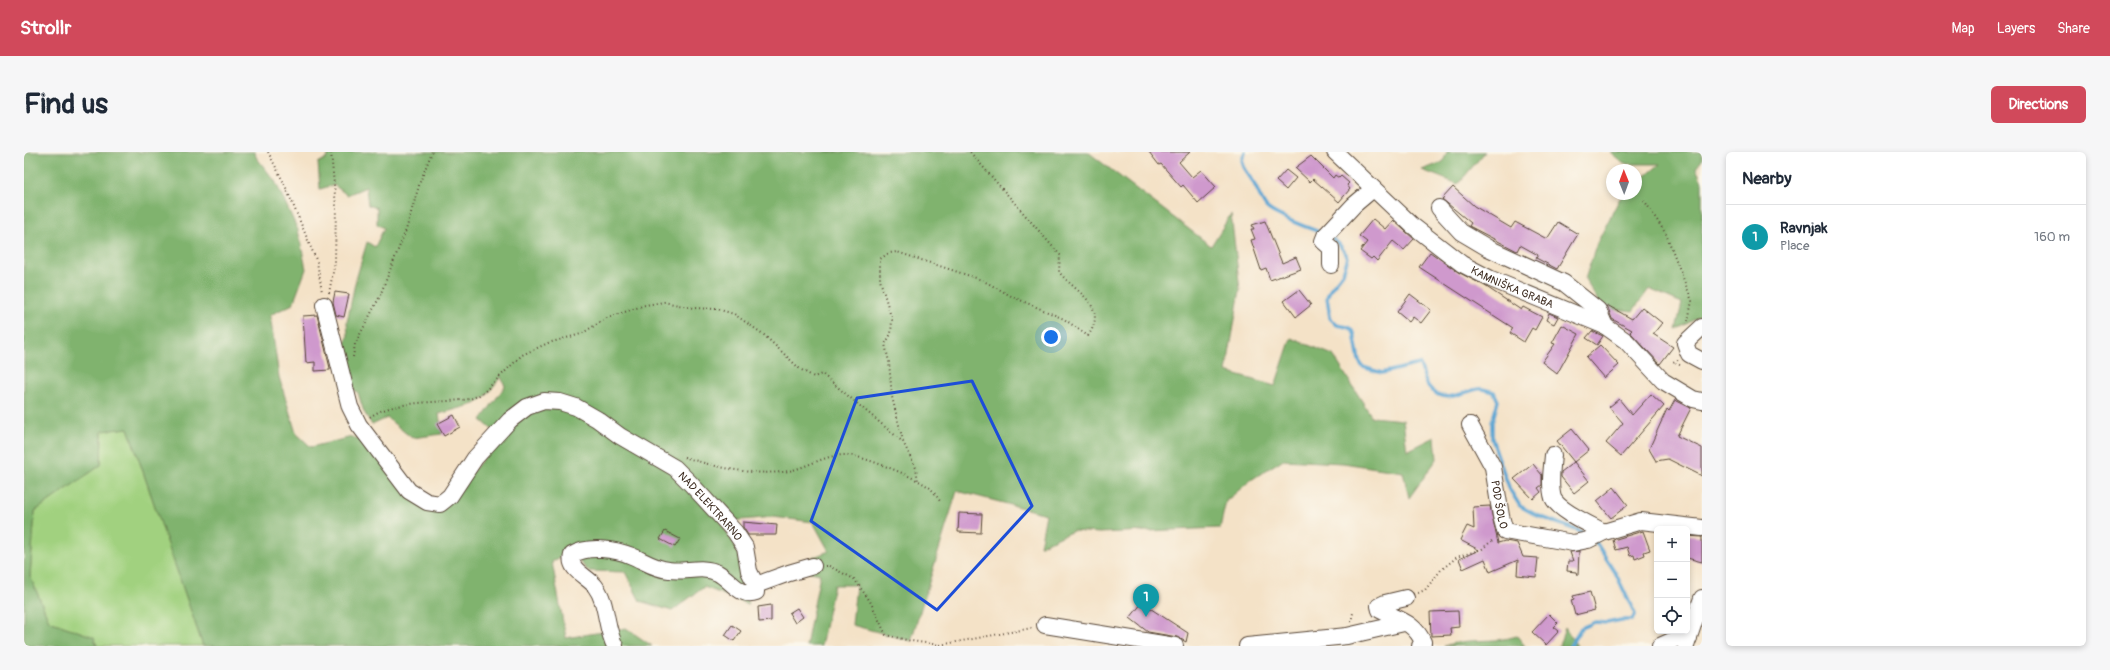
<!DOCTYPE html>
<meta charset="utf-8">
<style>
:root{--surface:#fff;--page:#f6f6f7;--text:#1f2937;--muted:#747a83;--line:#e0e1e3;--accent:#d1495b}
body{margin:0;font-family:Pangolin,sans-serif;background:var(--page);color:var(--text)}
.controls{position:absolute;right:12px;bottom:12px;display:grid;overflow:hidden;border-radius:6px;box-shadow:0 2px 6px #0003}
.controls button{width:36px;height:36px;display:grid;place-items:center;padding:0;border:0;border-bottom:1px solid var(--line);background:var(--surface);color:var(--text);font:20px sans-serif}
.compass{position:absolute;left:1582px;top:12px;width:36px;height:36px;border-radius:50%;background:var(--surface);box-shadow:0 2px 6px #0003;rotate:359deg}
.you{position:absolute;left:1027px;top:185px;width:14px;height:14px;margin:-10px;border:3px solid #fff;border-radius:50%;background:#1a73e8;box-shadow:0 0 0 6px #1a73e833}
.badge{display:grid;place-items:center;width:26px;height:26px;border-radius:50%;background:var(--accent);color:#fff;font-size:13px;font-weight:700}
.pin{position:absolute;translate:-50% -33px;filter:drop-shadow(0 1px 2px #0008)}
.pin::after{content:'';position:absolute;top:21px;width:14px;height:12px;background:inherit;clip-path:polygon(0 0,100% 0,50% 100%)}
.list{margin:0;padding:0;list-style:none}
h2{display:flex;justify-content:space-between;align-items:center;height:52px;margin:0;padding:0 16px;font-size:17px}
h2 small{font-size:13px;font-weight:400;color:var(--muted)}
.list li{display:grid;grid-template-columns:26px 1fr auto;gap:12px;align-items:center;box-sizing:border-box;height:64px;padding:0 16px;border-top:1px solid var(--line)}
.list b{display:block;font-size:15px;white-space:nowrap}
.list p{margin:0;font-size:13px;white-space:nowrap;color:var(--muted)}
.list em{font-size:13px;font-style:normal;color:var(--muted)}
.icon{flex:none;width:22px;height:22px;fill:none;stroke:currentColor;stroke-width:2;stroke-linecap:round;stroke-linejoin:round}
.map{position:relative;flex:none;width:1678px;height:494px;overflow:hidden;border-radius:6px}
header{display:flex;align-items:center;gap:24px;box-sizing:border-box;height:56px;padding:0 20px;background:var(--accent);color:#fff}
header strong{font-size:19px}
nav{display:flex;gap:22px;margin-inline-start:auto;font-size:14px}
.intro{display:flex;align-items:center;justify-content:space-between;box-sizing:border-box;height:96px;padding:0 24px}
h1{margin:0;font-size:28px}
.button{padding:10px 18px;border-radius:6px;background:var(--accent);color:#fff;font-size:14px;font-weight:700}
main{display:flex;gap:24px;padding:0 24px}
aside{flex:1;background:var(--surface);border-radius:6px;box-shadow:0 2px 6px #0003}
.map>svg:first-child{display:block}
.green{fill:#a1d17f;stroke:#6e7e4e}
.forest{fill:#80b36e;stroke:#5e6e46}
.lines{fill:none;stroke-linecap:round;stroke-linejoin:round}
.stream{stroke:#5ca5d3;stroke-width:3.5}
.building{fill:#cf99cd}
.minor-casing{stroke:#574637;stroke-width:18}
.path{stroke:#574637;stroke-width:2;stroke-dasharray:1 3;stroke-linecap:butt}
.minor{stroke:#fff;stroke-width:16}
.marked{fill:none;stroke:#1d4ed8;stroke-width:3;stroke-linejoin:round}
.labels{text-anchor:middle;dominant-baseline:central;stroke-width:4;stroke-linejoin:round;paint-order:stroke}
.street-label{font-size:11px;fill:#3b2a1e;stroke:#fbf7ec}
</style>
<header>
<strong>Strollr</strong>
<nav><a>Map</a><a>Layers</a><a>Share</a></nav>
</header>
<div class="intro"><h1>Find us</h1><a class="button">Directions</a></div>
<main>
<div class="map">
<svg width="1678" height="494" viewBox="0 0 1678 494">
<rect width="100%" height="100%" fill="#fbf7ec"/>
<filter id="ink" filterUnits="userSpaceOnUse"><feTurbulence type="fractalNoise" baseFrequency=".025" numOctaves="2"/><feDisplacementMap in="SourceGraphic" scale="8" xChannelSelector="R" yChannelSelector="G"/><feConvolveMatrix kernelMatrix="1 2 1 2 8 2 1 2 1" color-interpolation-filters="sRGB"/></filter>
<filter id="wash" filterUnits="userSpaceOnUse"><feTurbulence type="fractalNoise" baseFrequency=".012" numOctaves="4" result="noise"/><feDisplacementMap in="SourceGraphic" scale="16" xChannelSelector="R" yChannelSelector="G"/><feGaussianBlur stdDeviation="0.9" result="paint"/><feColorMatrix in="noise" values="0 0 0 0 0 0 0 0 0 0 0 0 0 0 0 0 0 1.4 0 .05"/><feComposite in="paint" operator="in"/></filter>
<g filter="url(#wash)">
<rect width="100%" height="100%" fill="#f4e2c7"/>
<path class="green" d="M 104,276 L 179,494 L 73,494 L 70,485 L 25,469 L 6,424 L 11,359 L 77,313 L 78,279 Z"/>
<path class="forest" d="M 0,0 L 231,0 L 232,5 L 251,29 L 274,78 L 282,117 L 269,152 L 246,163 L 255,225 L 272,281 L 287,295 L 328,285 L 349,293 L 404,353 L 449,319 L 477,285 L 457,268 L 481,234 L 477,225 L 461,245 L 451,252 L 415,262 L 418,282 L 388,286 L 363,266 L 348,273 L 340,260 L 334,241 L 326,234 L 319,196 L 324,184 L 323,170 L 331,131 L 343,90 L 351,95 L 360,76 L 353,72 L 353,56 L 344,53 L 342,35 L 323,43 L 310,33 L 296,37 L 294,11 L 304,5 L 304,0 L 1064,0 L 1187,94 L 1207,62 L 1216,138 L 1202,220 L 1251,234 L 1267,186 L 1309,203 L 1348,265 L 1379,268 L 1383,299 L 1411,285 L 1413,307 L 1385,346 L 1379,320 L 1319,311 L 1258,308 L 1227,328 L 1202,349 L 1196,376 L 1075,381 L 1049,379 L 1016,394 L 1022,362 L 933,339 L 887,489 L 828,473 L 832,433 L 810,433 L 797,494 L 782,494 L 796,422 L 765,415 L 805,399 L 789,370 L 749,365 L 696,370 L 713,396 L 724,452 L 680,435 L 648,459 L 616,449 L 601,420 L 564,419 L 546,399 L 528,410 L 542,486 L 602,476 L 628,494 L 179,494 L 104,276 L 78,279 L 77,313 L 11,359 L 6,424 L 25,469 L 70,485 L 73,494 L 0,494 Z
M 1423,0 L 1461,0 L 1434,32 L 1398,18 L 1419,10 Z
M 1586,0 L 1678,0 L 1678,8 L 1672,16 L 1678,30 L 1678,163 L 1652,178 L 1658,151 L 1625,137 L 1609,159 L 1578,156 L 1561,127 L 1573,91 L 1596,46 L 1600,42 L 1612,42 L 1612,32 L 1636,12 L 1600,12 Z
M 1541,475 L 1553,494 L 1535,494 Z
M 1493,484 L 1501,494 L 1420,494 C 1443,485 1468,492 1493,484 Z"/>
<g class="lines">
<path class="stream" d="M 1221,0 C 1213,14 1223,19 1229,30 C 1234,38 1236,47 1242,55 C 1250,64 1285,76 1298,81
M 1309,87 L 1315,92 L 1324,105 L 1319,121 L 1307,136 L 1303,145 L 1306,166 L 1313,173 L 1324,175 L 1330,181 L 1335,209 L 1339,215 L 1358,221 L 1395,212 C 1400,219 1399,228 1405,235 C 1420,254 1437,240 1454,237 C 1459,236 1465,239 1470,240 L 1474,249 L 1468,270 L 1468,287 L 1486,338 L 1496,354 L 1512,363 L 1563,382
M 1546,494 L 1557,476 L 1571,470 L 1583,471 L 1597,468 L 1608,468 L 1611,462 L 1591,420 L 1571,389"/>
</g>
<g id="blocks">
<path class="building" d="M 1125,0 L 1166,0 L 1155,10 L 1168,25 L 1177,18 L 1192,35 L 1174,51 L 1159,33 L 1157,35 L 1137,12 L 1135,13 Z
M 1287,4 L 1309,26 L 1311,23 L 1315,26 L 1317,24 L 1325,31 L 1323,33 L 1326,37 L 1315,50 L 1289,27 L 1286,30 L 1271,16 Z
M 1262,18 L 1272,26 L 1262,38 L 1252,29 Z
M 1429,35 L 1450,54 L 1487,76 L 1491,70 L 1523,87 L 1534,70 L 1554,82 L 1533,117 L 1512,106 L 1514,103 L 1496,93 L 1493,99 L 1445,74 L 1447,71 L 1418,47 Z
M 1349,67 L 1361,77 L 1369,68 L 1390,87 L 1380,98 L 1369,89 L 1353,109 L 1349,105 L 1347,107 L 1336,99 L 1343,90 L 1335,84 Z
M 1241,69 L 1258,111 L 1272,105 L 1277,117 L 1246,128 L 1242,116 L 1237,118 L 1227,88 L 1231,87 L 1227,77 L 1230,77 L 1228,73 Z
M 1406,100 L 1434,120 L 1461,134 L 1497,158 L 1499,155 L 1518,165 L 1511,178 L 1508,176 L 1500,190 L 1486,181 L 1489,176 L 1395,115 Z
M 1275,138 L 1287,153 L 1272,165 L 1260,149 Z
M 311,140 L 325,142 L 320,165 L 312,163 L 309,150 Z
M 1386,142 L 1407,158 L 1397,171 L 1389,165 L 1385,170 L 1373,160 Z
M 1583,153 L 1608,167 L 1618,155 L 1638,171 L 1629,182 L 1649,195 L 1636,212 L 1606,180 L 1608,178 L 1588,167 Z
M 1525,161 L 1534,165 L 1530,172 L 1522,168 Z
M 293,163 L 306,216 L 306,218 L 291,219 L 291,210 L 282,211 L 279,164 Z
M 1538,173 L 1555,182 L 1533,222 L 1518,210 L 1531,192 L 1528,191 Z
M 1568,179 L 1579,184 L 1573,193 L 1562,186 Z
M 1576,193 L 1595,213 L 1580,226 L 1562,205 Z
M 1627,242 L 1640,254 L 1597,304 L 1582,291 L 1599,271 L 1585,255 L 1595,247 L 1608,263 Z
M 1651,248 L 1667,256 L 1653,284 L 1678,296 L 1678,324 L 1644,307 L 1632,309 L 1625,297 L 1643,257 L 1645,259 Z
M 430,263 L 436,275 L 420,284 L 413,272 Z
M 1548,277 L 1565,298 L 1550,310 L 1533,289 Z
M 1550,310 L 1565,329 L 1550,341 L 1537,325 L 1537,320 Z
M 1509,312 L 1518,323 L 1518,333 L 1514,336 L 1517,340 L 1509,347 L 1490,327 Z
M 1590,335 L 1604,353 L 1587,366 L 1573,349 Z
M 1466,354 L 1474,391 L 1481,389 L 1493,391 L 1499,405 L 1514,406 L 1512,425 L 1493,423 L 1494,408 L 1466,420 L 1461,407 L 1439,417 L 1435,407 L 1455,398 L 1436,388 L 1443,374 L 1450,377 L 1449,355 Z
M 935,361 L 958,362 L 957,381 L 934,380 Z
M 719,370 L 753,373 L 752,383 L 724,383 L 719,375 Z
M 641,379 L 656,387 L 651,395 L 636,387 Z
M 1619,379 L 1626,398 L 1620,400 L 1621,403 L 1611,407 L 1610,403 L 1606,404 L 1603,395 L 1592,398 L 1589,388 Z
M 1663,384 L 1678,385 L 1678,410 L 1663,406 Z
M 1555,399 L 1554,423 L 1553,423 L 1552,420 L 1543,419 L 1544,409 L 1549,409 L 1546,400 Z
M 1566,440 L 1571,458 L 1551,463 L 1547,448 L 1550,447 L 1549,444 Z
M 1118,451 L 1164,481 L 1162,490 L 1153,485 L 1124,480 L 1106,466 Z
M 747,453 L 747,469 L 735,470 L 734,455 Z
M 773,456 L 779,465 L 771,471 L 765,461 Z
M 1434,459 L 1435,475 L 1426,476 L 1427,483 L 1407,484 L 1406,460 Z
M 1525,462 L 1534,471 L 1530,475 L 1535,479 L 1522,493 L 1508,480 Z
M 708,473 L 717,479 L 710,489 L 701,483 Z"/>
</g>
</g>
<g filter="url(#ink)">
<use href="#blocks" fill-opacity="0" stroke="#574637" stroke-width="1"/>
<g class="lines">
<g class="minor-casing">
<g id="minor">
<path id="s1" d="M 1311,0 L 1389,74 L 1438,112 L 1467,127 L 1581,174 L 1602,189 L 1639,229 L 1669,247 L 1678,249"/>
<path d="M 1415,56 L 1437,80 L 1464,96 L 1540,131 L 1574,158 L 1581,174"/>
<path d="M 1307,113 L 1307,96 L 1299,89 L 1301,84 L 1330,53 L 1349,37"/>
<path id="s2" d="M 300,153 L 326,255 L 335,273 L 385,339 L 403,350 L 416,352 L 426,344 L 451,306 L 486,268 L 503,255 L 520,249 L 536,250 L 552,255 L 573,267 L 596,284 L 651,316 L 666,331 L 711,380 L 721,395 L 725,419 L 732,433 L 732,440 C 716,446 707,428 694,421 C 678,413 661,421 645,418 C 631,417 620,409 608,404 C 591,397 564,393 548,403 C 544,418 563,424 571,434 C 584,451 581,475 591,494"/>
<path d="M 1678,175 L 1661,191 L 1665,202 L 1678,209"/>
<path id="s3" d="M 1446,273 L 1469,315 L 1477,364 L 1481,379 L 1549,391 L 1564,388 L 1580,380 L 1617,369 L 1678,376"/>
<path d="M 1529,303 C 1528,316 1525,333 1529,346 C 1535,359 1567,373 1580,380"/>
<path d="M 732,433 L 765,421 L 789,414"/>
<path d="M 1382,446 L 1361,451 L 1355,454 L 1356,458 C 1375,468 1390,470 1399,490 L 1396,494"/>
<path d="M 1021,473 L 1151,494"/>
<path d="M 1223,494 L 1323,484 L 1380,471"/>
<path d="M 1636,494 L 1654,486 L 1665,486"/>
<path d="M 1662,494 L 1678,446"/>
</g>
</g>
<path class="path" d="M 244,0 L 260,31 L 293,110 L 298,140
M 1620,48 L 1642,82 L 1668,149 L 1664,169
M 305,141 L 311,110 L 312,54 L 307,0
M 329,205 L 331,192 L 355,146 L 382,78 L 396,30 L 408,0
M 1654,208 L 1649,210 L 1658,214
M 346,265 C 368,248 418,251 446,247 L 458,242 L 498,203 L 524,191 L 557,182 L 583,166 L 621,153 L 640,150 L 669,156 L 693,157 L 710,162 L 739,182 L 776,217 L 790,225 L 798,222 L 879,290 L 892,316 L 894,329
M 879,289 L 868,245 L 865,210 L 861,192 L 867,182 L 868,168 L 856,128 L 856,107 L 865,101 L 873,100 L 958,128 L 989,145 L 1040,167 L 1064,184 C 1085,153 1053,142 1035,120 L 1036,103 L 946,0
M 660,305 C 692,315 724,323 758,320 C 780,318 800,302 823,303 C 839,304 895,326 907,337 C 910,340 913,345 916,349
M 801,414 L 805,414 L 830,427 L 846,449 L 862,483 L 887,489 L 916,493 L 1008,476
M 1394,441 L 1401,438 L 1417,418 L 1433,405 L 1458,397 L 1470,387
M 1327,470 L 1329,461"/>
<use href="#minor" class="minor"/>
</g>
</g>
<path class="marked" d="M 948,229 L 1008,354 L 913,458 L 787,369 L 833,246 Z"/>
<g class="labels">
<g class="street-label">
<text stroke="none"><textPath href="#s1" startOffset="225">KAMNIŠKA GRABA</textPath></text>
<text stroke="none"><textPath href="#s3" startOffset="86">POD ŠOLO</textPath></text>
<text stroke="none"><textPath href="#s2" startOffset="593">NAD ELEKTRARNO</textPath></text>
</g>
</g>
</svg>
<div class="controls">
<button>+</button>
<button>−</button>
<button><svg class="icon" aria-label="locate" viewBox="0 0 24 24"><circle cx="12" cy="12" r="6"/><path d="M12 2v4M12 18v4M2 12h4M18 12h4"/></svg></button>
</div>
<svg class="compass" viewBox="-18 -18 36 36"><path d="M0-13l5 13h-10z" fill="#e53935"/><path d="M0 13l5-13h-10z" fill="#747a83"/></svg>
<div class="you"></div>
<div class="pin badge" style="left:1122px;top:465px;background:#0f9aa8">1</div>
</div>
<aside>
<h2>Nearby<small></small></h2>
<ul class="list">
<li><span class="badge" style="background:#0f9aa8">1</span><div><b>Ravnjak</b><p>Place</p></div><em>160 m</em></li>
</ul>
</aside>
</main>
